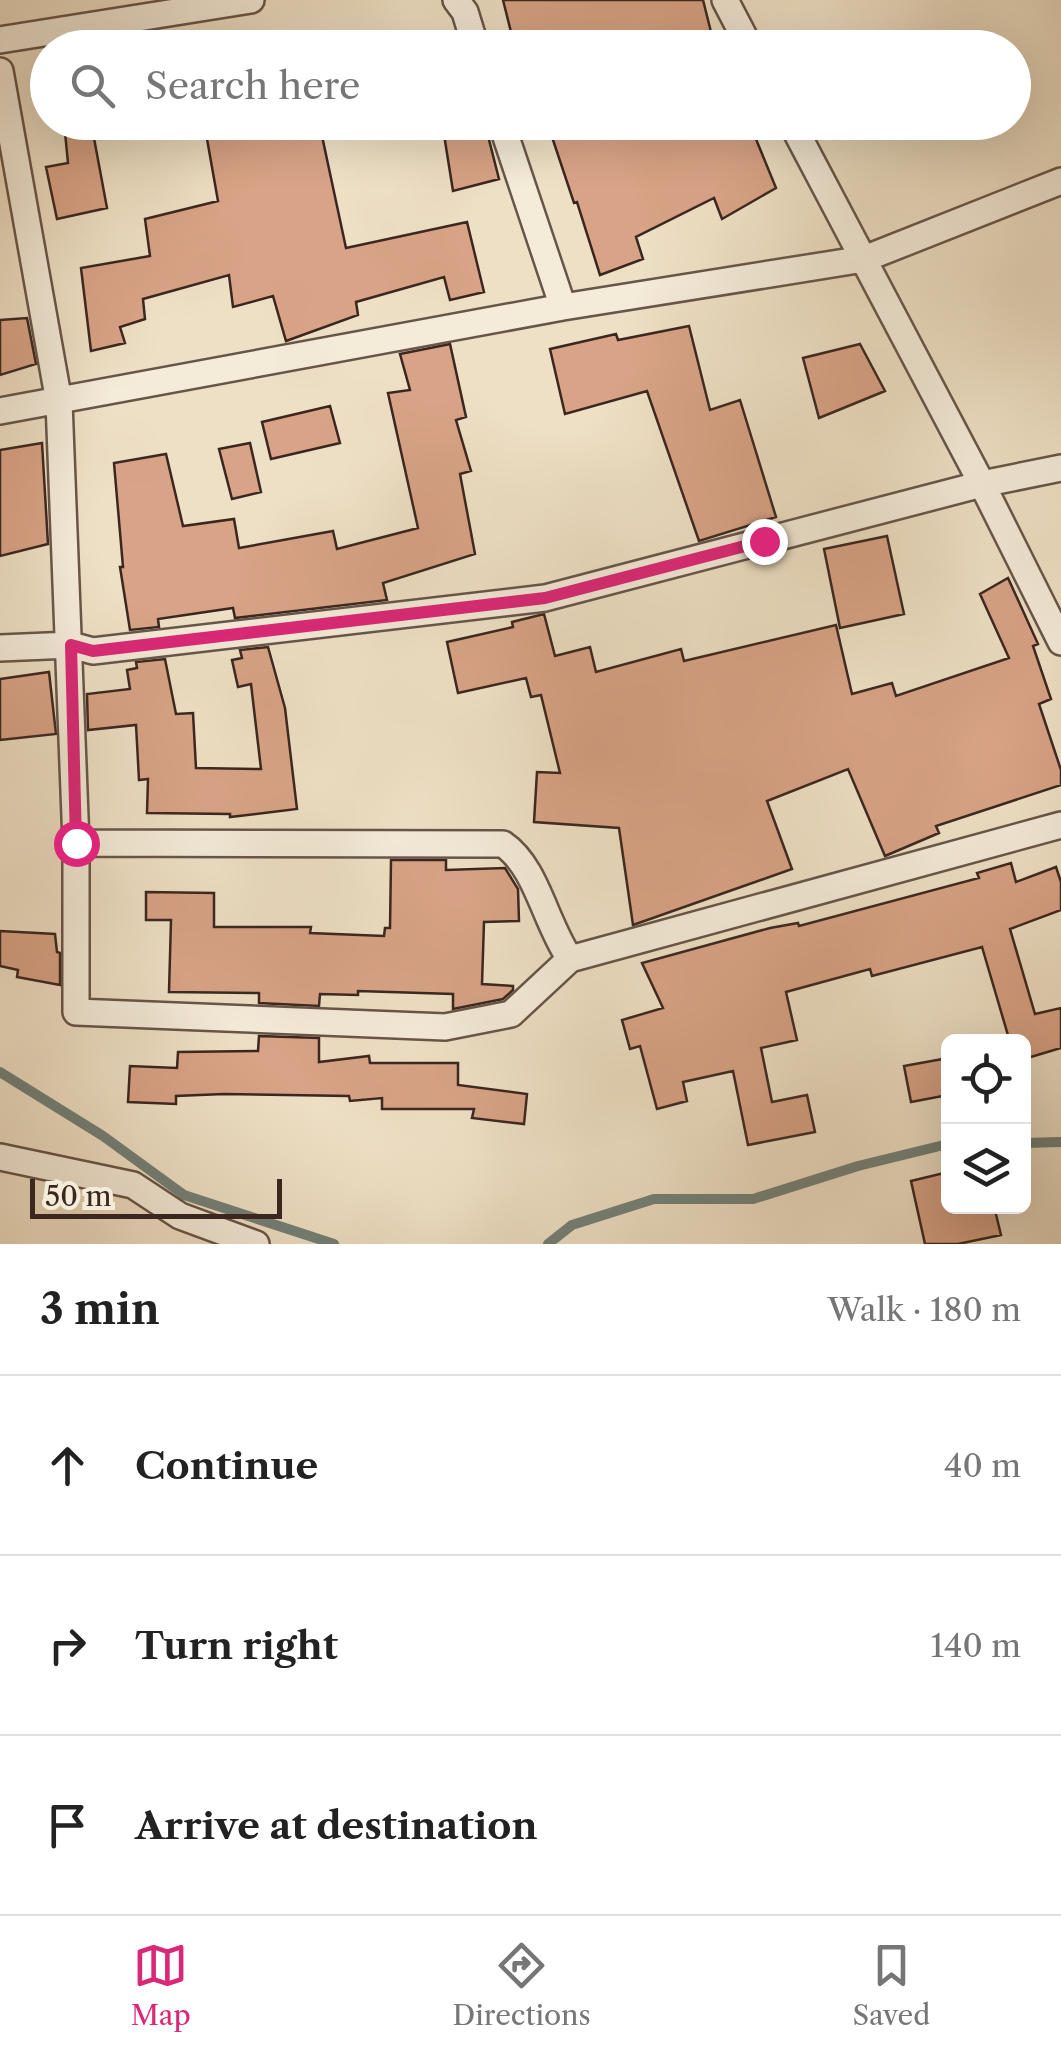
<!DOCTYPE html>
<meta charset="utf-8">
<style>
:root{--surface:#fff;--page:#f6f6f6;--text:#222;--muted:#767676;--line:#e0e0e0;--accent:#db2777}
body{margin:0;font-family:"Libre Caslon Text",serif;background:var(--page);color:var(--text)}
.controls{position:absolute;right:30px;bottom:30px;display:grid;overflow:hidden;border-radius:15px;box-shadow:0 10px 40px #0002}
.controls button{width:90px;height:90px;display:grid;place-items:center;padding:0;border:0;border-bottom:2px solid var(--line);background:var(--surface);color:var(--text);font:50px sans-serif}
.scale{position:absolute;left:30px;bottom:25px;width:252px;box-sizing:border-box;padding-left:10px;border:5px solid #3b2720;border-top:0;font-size:28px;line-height:35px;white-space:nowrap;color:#3b2720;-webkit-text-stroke:8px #f4ebd9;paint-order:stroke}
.stop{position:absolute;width:30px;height:30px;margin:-22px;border:8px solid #db2777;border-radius:50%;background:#fff}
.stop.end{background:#db2777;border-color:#fff;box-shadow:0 2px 10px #0008}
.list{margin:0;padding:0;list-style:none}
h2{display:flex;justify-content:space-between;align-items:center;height:130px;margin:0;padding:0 40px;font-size:42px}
h2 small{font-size:32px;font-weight:400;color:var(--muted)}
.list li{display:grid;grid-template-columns:65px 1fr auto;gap:30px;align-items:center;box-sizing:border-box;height:180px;padding:0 40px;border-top:2px solid var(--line)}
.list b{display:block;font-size:38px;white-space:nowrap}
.list em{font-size:32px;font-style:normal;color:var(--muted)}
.icon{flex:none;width:55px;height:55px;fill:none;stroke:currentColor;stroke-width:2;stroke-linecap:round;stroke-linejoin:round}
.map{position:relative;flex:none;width:1061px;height:1244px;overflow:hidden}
.search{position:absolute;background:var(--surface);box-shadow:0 10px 40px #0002;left:30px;right:30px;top:30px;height:110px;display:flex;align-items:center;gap:25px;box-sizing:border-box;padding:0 35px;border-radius:55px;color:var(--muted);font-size:38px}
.sheet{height:670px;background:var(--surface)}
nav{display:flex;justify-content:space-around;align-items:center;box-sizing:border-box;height:140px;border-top:2px solid var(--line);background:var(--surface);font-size:28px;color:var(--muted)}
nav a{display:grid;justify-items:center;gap:5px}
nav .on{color:var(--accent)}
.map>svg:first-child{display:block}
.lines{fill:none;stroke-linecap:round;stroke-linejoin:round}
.stream{stroke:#738179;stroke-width:10}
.building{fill:#d8a386;stroke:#3b2720;stroke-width:2.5}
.minor-casing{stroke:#685549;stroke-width:30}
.minor{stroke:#f4ebd9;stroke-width:25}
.route{stroke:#db2777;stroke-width:12}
</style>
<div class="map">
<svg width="1061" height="1244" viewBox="0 0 1061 1244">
<rect width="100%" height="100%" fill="#eee0c5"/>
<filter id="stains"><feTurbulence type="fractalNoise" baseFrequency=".002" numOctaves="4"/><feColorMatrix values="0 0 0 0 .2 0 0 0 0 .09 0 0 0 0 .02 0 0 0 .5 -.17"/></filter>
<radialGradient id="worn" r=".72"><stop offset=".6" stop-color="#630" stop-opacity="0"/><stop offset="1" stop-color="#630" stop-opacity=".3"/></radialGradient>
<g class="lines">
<path class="stream" d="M 0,1072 L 103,1136 L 184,1195 L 334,1244
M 1024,1143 L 1061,1142
M 548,1244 L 572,1225 L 654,1199 L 753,1199 L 858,1166 L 948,1144"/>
</g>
<path class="building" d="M 503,0 L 703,0 L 715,48 L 515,48 Z
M 64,122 L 91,122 L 107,208 L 57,219 L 46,167 L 68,163 Z
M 204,122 L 319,122 L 346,248 L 467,222 L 484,292 L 450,300 L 444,277 L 356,302 L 358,315 L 286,341 L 273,296 L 233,307 L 229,275 L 143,299 L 145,319 L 120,327 L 125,343 L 91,351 L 81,268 L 150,256 L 145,219 L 218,201 Z
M 442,122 L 471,122 L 473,132 L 486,128 L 499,179 L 453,191 Z
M 547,122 L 749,122 L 776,188 L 722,219 L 714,198 L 636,237 L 643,259 L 600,275 L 577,202 L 574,203 Z
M 27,318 L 36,364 L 0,375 L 0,320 Z
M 689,326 L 710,410 L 740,400 L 776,517 L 699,541 L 647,391 L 565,414 L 550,349 L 616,334 L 618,340 Z
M 450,344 L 466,417 L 456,420 L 471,471 L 460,474 L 475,554 L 383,583 L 387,600 L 235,618 L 233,608 L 158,619 L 159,627 L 130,630 L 120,567 L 123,567 L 114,463 L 166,454 L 183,526 L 234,519 L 239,548 L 333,531 L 337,549 L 418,528 L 388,393 L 410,390 L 400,354 Z
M 860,344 L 885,391 L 819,418 L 803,358 Z
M 330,406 L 340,443 L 271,459 L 262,422 Z
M 42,443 L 48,544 L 0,556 L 0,450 Z
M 250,443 L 261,492 L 232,499 L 219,449 Z
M 887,536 L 904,614 L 840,628 L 824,549 Z
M 1008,578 L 1038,644 L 1033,646 L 1051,699 L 1039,704 L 1061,770 L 1061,785 L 936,826 L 939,833 L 885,856 L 848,769 L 767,801 L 792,869 L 633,925 L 619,828 L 534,822 L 537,772 L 560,773 L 541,695 L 531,697 L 526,678 L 458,693 L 447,642 L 513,627 L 512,622 L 544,614 L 555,656 L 590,647 L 596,672 L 681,649 L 684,661 L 836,625 L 852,694 L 892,683 L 896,696 L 1009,658 L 980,594 Z
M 268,647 L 285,708 L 297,809 L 230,817 L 230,814 L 147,813 L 148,779 L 139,780 L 136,725 L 88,730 L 87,694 L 130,689 L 127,670 L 137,668 L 136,662 L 165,659 L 176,714 L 193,713 L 196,768 L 261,769 L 251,684 L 238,687 L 232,660 L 242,658 L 240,650 Z
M 49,672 L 56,734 L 0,740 L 0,679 Z
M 391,860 L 446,860 L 446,870 L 505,868 L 518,889 L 519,921 L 484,922 L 482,984 L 513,986 L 513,990 L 503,999 L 453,1009 L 453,994 L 358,991 L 358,995 L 320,994 L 319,1006 L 259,1003 L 259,993 L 169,992 L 171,920 L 146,920 L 146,892 L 214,893 L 214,927 L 311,927 L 310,933 L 384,936 L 385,928 L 390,928 Z
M 1011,863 L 1016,882 L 1056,867 L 1061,882 L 1061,910 L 1010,929 L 1035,1014 L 1061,1008 L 1061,1048 L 1024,1059 L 1024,1042 L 1010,1042 L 982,947 L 872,976 L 870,969 L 786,992 L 797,1040 L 761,1048 L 772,1102 L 807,1095 L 815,1132 L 748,1145 L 733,1071 L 683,1082 L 687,1101 L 657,1109 L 640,1046 L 630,1049 L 622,1020 L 663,1008 L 642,963 L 770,928 L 798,923 L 799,926 L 979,878 L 977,873 Z
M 0,931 L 55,934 L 57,952 L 60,953 L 60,985 L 17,977 L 18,970 L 0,966 Z
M 259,1036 L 319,1038 L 319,1062 L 369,1056 L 370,1063 L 458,1063 L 458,1085 L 527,1094 L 524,1124 L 472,1118 L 474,1109 L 382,1109 L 382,1098 L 350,1101 L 349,1096 L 224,1094 L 176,1096 L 176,1104 L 128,1102 L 130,1066 L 177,1068 L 178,1052 L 258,1051 Z
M 948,1058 L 948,1095 L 911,1102 L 904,1066 Z
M 948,1172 L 948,1206 L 994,1206 L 1001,1235 L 958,1244 L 925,1244 L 911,1181 Z"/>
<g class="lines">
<g class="minor-casing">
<path id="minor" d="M 456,0 L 465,12 L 476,48
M 725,0 L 750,48
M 0,40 L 251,0
M 0,71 L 59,402 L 76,843 L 76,1012 L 445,1027 L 511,1014 L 570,959 L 1061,825
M 501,122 L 563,307
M 791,122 L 982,484 L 1061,642
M 0,411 L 563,307 L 864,259 L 1061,181
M 0,648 L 71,645 L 93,651 L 545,598 L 982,484 L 1061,468
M 76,843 L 503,844 C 537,867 545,923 570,959
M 0,1157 L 133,1185 L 180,1216 L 256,1244"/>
</g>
<use href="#minor" class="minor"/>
</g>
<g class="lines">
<path class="route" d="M 76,843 L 71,645 L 93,651 L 545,598 L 764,541"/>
</g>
<rect width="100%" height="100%" filter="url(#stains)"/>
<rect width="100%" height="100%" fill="url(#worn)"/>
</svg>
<div class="controls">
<button><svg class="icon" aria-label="locate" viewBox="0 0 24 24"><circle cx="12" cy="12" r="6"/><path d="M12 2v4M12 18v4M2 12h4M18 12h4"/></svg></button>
<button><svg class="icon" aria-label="layers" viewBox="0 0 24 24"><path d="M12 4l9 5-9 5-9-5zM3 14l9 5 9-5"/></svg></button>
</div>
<div class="scale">50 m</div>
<div class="stop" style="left:76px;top:843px"></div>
<div class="stop end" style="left:764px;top:541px"></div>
<div class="search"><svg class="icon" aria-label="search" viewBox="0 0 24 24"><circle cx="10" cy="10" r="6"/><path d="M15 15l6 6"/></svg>Search here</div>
</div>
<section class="sheet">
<h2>3 min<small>Walk · 180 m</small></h2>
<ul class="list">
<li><svg class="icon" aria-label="ahead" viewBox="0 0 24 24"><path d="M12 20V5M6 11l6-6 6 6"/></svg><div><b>Continue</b></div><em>40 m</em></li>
<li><svg class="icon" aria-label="right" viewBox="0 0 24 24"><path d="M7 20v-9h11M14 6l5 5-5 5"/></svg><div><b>Turn right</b></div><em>140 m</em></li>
<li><svg class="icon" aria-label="arrive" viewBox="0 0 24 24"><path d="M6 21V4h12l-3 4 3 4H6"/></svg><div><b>Arrive at destination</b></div></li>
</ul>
</section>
<nav>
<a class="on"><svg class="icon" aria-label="map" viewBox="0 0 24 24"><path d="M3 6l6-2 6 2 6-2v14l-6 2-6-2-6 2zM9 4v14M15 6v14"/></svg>Map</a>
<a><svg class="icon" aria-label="directions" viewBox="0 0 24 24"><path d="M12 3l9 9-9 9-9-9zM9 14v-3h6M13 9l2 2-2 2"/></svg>Directions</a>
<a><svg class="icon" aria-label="saved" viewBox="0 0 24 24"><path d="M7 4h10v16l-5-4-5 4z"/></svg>Saved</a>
</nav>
